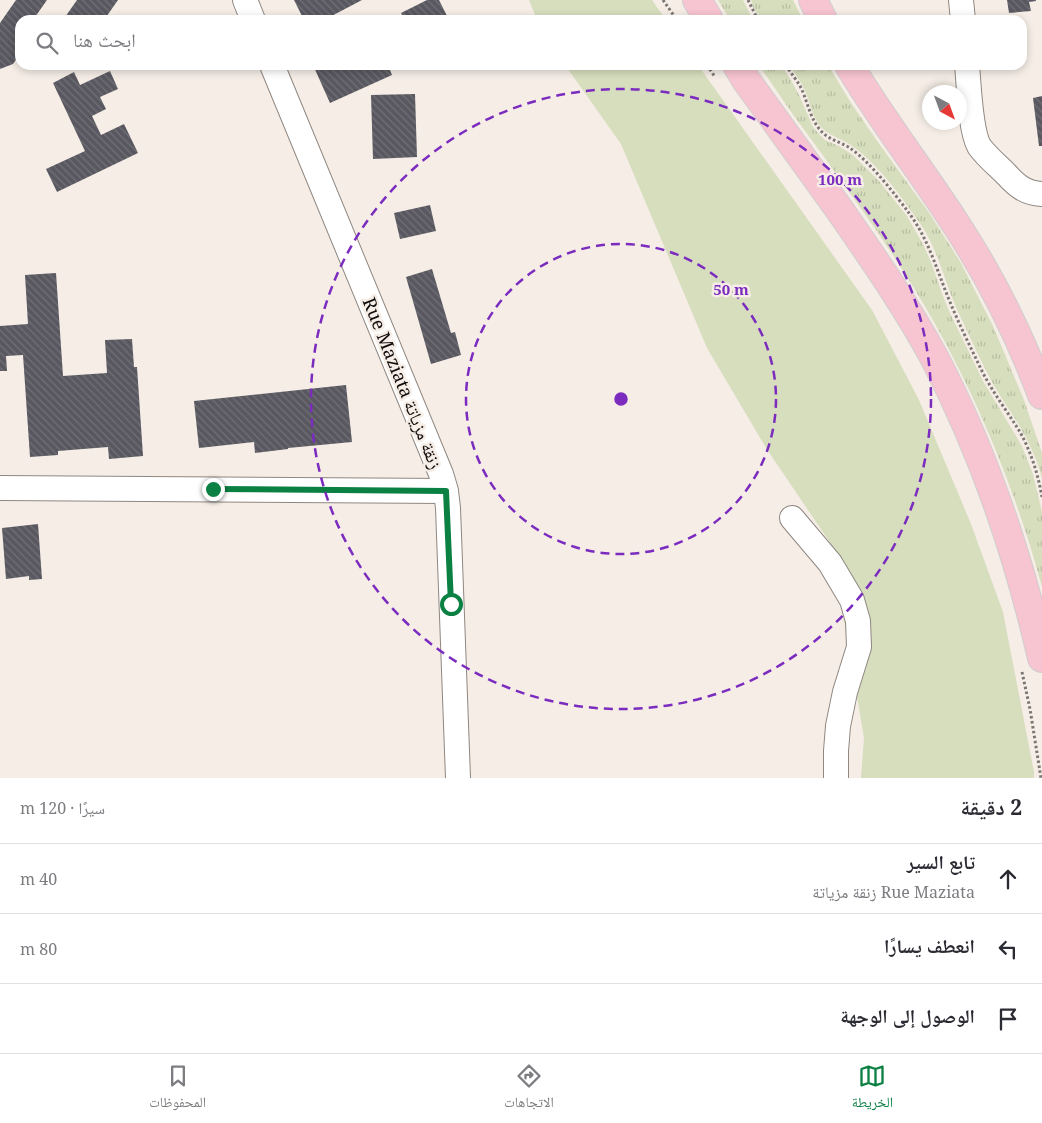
<!DOCTYPE html>
<html lang="ar">
<meta charset="utf-8">
<style>
:root{--surface:#fff;--page:#f2f2f3;--text:#2b2b33;--muted:#7c7c81;--line:#e1e1e2;--accent:#0b8043}
body{margin:0;font-family:"Noto Serif","Noto Naskh Arabic",serif;background:var(--page);color:var(--text);direction:rtl}
.compass{position:absolute;left:922px;top:85px;width:45px;height:45px;border-radius:50%;background:var(--surface);box-shadow:0 2px 8px #0003;rotate:139deg}
.stop{position:absolute;width:15px;height:15px;margin:-11px;border:4px solid #0b8043;border-radius:50%;background:#fff}
.stop.end{background:#0b8043;border-color:#fff;box-shadow:0 1px 5px #0008}
.list{margin:0;padding:0;list-style:none}
h2{display:flex;justify-content:space-between;align-items:center;height:65px;margin:0;padding:0 20px;font-size:21px}
h2 small{font-size:16px;font-weight:400;color:var(--muted)}
.list li{display:grid;grid-template-columns:32px 1fr auto;gap:15px;align-items:center;box-sizing:border-box;height:70px;padding:0 20px;border-top:1px solid var(--line)}
.list b{display:block;font-size:19px;white-space:nowrap}
.list p{margin:0;font-size:16px;white-space:nowrap;color:var(--muted)}
.list em{font-size:16px;font-style:normal;color:var(--muted)}
.icon{flex:none;width:28px;height:28px;fill:none;stroke:currentColor;stroke-width:2;stroke-linecap:round;stroke-linejoin:round}
.map{position:relative;flex:none;width:1042px;height:778px;overflow:hidden;direction:ltr}
.search{position:absolute;background:var(--surface);box-shadow:0 2px 8px #0003;left:15px;right:15px;top:15px;height:55px;display:flex;align-items:center;gap:12px;box-sizing:border-box;padding:0 18px;border-radius:15px;color:var(--muted);font-size:19px}
.sheet{height:275px;background:var(--surface)}
nav{display:flex;justify-content:space-around;align-items:center;box-sizing:border-box;height:70px;border-top:1px solid var(--line);background:var(--surface);font-size:14px;color:var(--muted)}
nav a{display:grid;justify-items:center;gap:2px}
nav .on{color:var(--accent)}
.map>svg:first-child{display:block}
.grass{fill:#d7debe}
.park{fill:url(#park-tufts)}
.building{fill:url(#building-back-hatch)}
.lines{fill:none;stroke-linecap:round;stroke-linejoin:round}
.minor-casing{stroke:#8f8781;stroke-width:26}
.primary-casing{stroke:#cfcece;stroke-width:30}
.path{stroke:#7b7672;stroke-width:3;stroke-dasharray:2.5 2.5;stroke-linecap:butt}
.minor{stroke:#fff;stroke-width:24}
.primary{stroke:#f7c4d1;stroke-width:28}
.route{stroke:#0b8043;stroke-width:6}
.ring{fill:none;stroke:#7b2cbf;stroke-width:2.5;stroke-dasharray:9 6}
.labels{text-anchor:middle;dominant-baseline:central;stroke-width:5;stroke-linejoin:round;paint-order:stroke}
.street-label{font-size:18px;fill:#0e0c0a;stroke:#f5ede6}
.centre{fill:#7b2cbf;stroke:#f5ede6;stroke-width:2.5}
.ring-label{font-size:15px;text-anchor:middle;font-weight:bold;fill:#7b2cbf;stroke:#f5ede6;stroke-width:5;stroke-linejoin:round;paint-order:stroke}
</style>
<div class="map">
<svg width="1042" height="778" viewBox="0 0 1042 778">
<defs>
<pattern id="park-tufts" width="24" height="20" patternUnits="userSpaceOnUse" patternTransform="scale(1.25)"><rect width="24" height="20" fill="#d7debe"/><path d="M3 7l-1-3M5 7V3M7 7l1-3M15 17l-1-3M17 17v-4M19 17l1-3" fill="none" stroke="#b7bda2"/></pattern>
<pattern id="building-back-hatch" width="6" height="6" patternUnits="userSpaceOnUse" patternTransform="scale(1.25)"><rect width="6" height="6" fill="#595860"/><path d="M-1 5l2 2M0 0l6 6M5-1l2 2" fill="none" stroke="#707076"/></pattern>
</defs>
<rect width="100%" height="100%" fill="#f5ede6"/>
<path class="grass" d="M 529,0 L 652,0 L 666,20 L 537,20 Z
M 565,65 L 698,65 L 872,310 L 919,400 L 971,524 L 1003,612 L 1034,772 L 1034,778 L 861,778 L 864,738 L 831,544 L 766,448 L 707,348 L 621,144 Z"/>
<path class="park" d="M 718,0 L 743,0 L 753,20 L 730,20 Z
M 751,0 L 793,0 L 803,20 L 761,20 L 753,7 Z
M 759,65 L 781,65 L 791,80 L 800,97 L 813,127 L 819,134 L 825,140 L 839,146 L 853,155 L 879,181 L 907,216 L 924,246 L 931,262 L 943,296 L 950,313 L 983,381 L 1022,446 L 1033,474 L 1042,512 L 1042,587 C 1012,476 965,367 902,269 C 874,225 842,182 811,139 C 793,115 776,90 759,65 Z
M 789,65 L 828,65 L 851,103 L 880,145 L 930,214 L 961,263 L 993,326 L 1024,400 L 1042,453 L 1042,478 C 1038,463 1032,449 1025,436 C 1016,418 1003,402 993,384 C 981,362 971,339 960,316 C 945,285 939,250 919,222 C 901,196 880,167 855,148 C 844,139 828,136 820,126 C 812,116 810,102 805,91 C 801,81 795,74 789,65 Z"/>
<path class="building" d="M 16,0 L 47,0 L 33,20 L 20,20 L 20,54 L 13,64 L 0,69 L 0,23 Z
M 77,0 L 118,0 L 104,20 L 63,20 Z
M 294,0 L 362,0 L 324,20 L 304,20 Z
M 427,0 L 439,0 L 449,20 L 405,20 L 401,13 Z
M 1007,0 L 1036,0 L 1036,1 L 1029,2 L 1031,11 L 1009,13 Z
M 313,65 L 353,65 L 354,67 L 358,65 L 388,65 L 392,75 L 330,103 Z
M 110,71 L 118,89 L 100,97 L 106,109 L 92,116 L 101,135 L 124,124 L 138,153 L 57,192 L 46,169 L 85,151 L 53,83 L 74,72 L 80,85 Z
M 415,94 L 417,157 L 373,159 L 371,95 Z
M 1042,96 L 1042,146 L 1039,146 L 1033,98 Z
M 430,205 L 436,231 L 400,239 L 394,213 Z
M 432,269 L 451,333 L 455,332 L 461,355 L 431,364 L 406,277 Z
M 56,273 L 63,376 L 107,373 L 105,340 L 132,339 L 134,367 L 137,367 L 143,456 L 109,459 L 108,447 L 58,451 L 58,455 L 30,457 L 23,355 L 6,356 L 7,371 L 0,371 L 0,326 L 28,324 L 25,275 Z
M 346,385 L 352,442 L 288,448 L 288,449 L 255,453 L 254,442 L 199,448 L 194,401 Z
M 38,524 L 42,579 L 29,580 L 29,576 L 6,579 L 2,528 Z"/>
<g class="lines">
<g class="minor-casing">
<path id="minor" d="M 245,0 L 253,20
M 961,0 L 963,20
M 272,65 L 441,474 L 446,491 L 448,508 L 458,778
M 967,65 C 969,85 970,129 979,146 C 986,156 997,165 1006,174 C 1017,186 1025,193 1042,194
M 0,488 L 446,491
M 792,518 L 830,563 L 852,600 L 858,621 L 859,647 L 845,692 L 838,726 L 836,751 L 836,778"/>
</g>
<g class="primary-casing">
<path id="primary" d="M 697,0 L 709,20
M 813,0 L 823,20
M 737,65 L 746,80 C 777,123 808,166 839,209 C 873,258 907,307 935,359 C 984,453 1018,554 1042,658
M 849,65 C 883,122 924,174 959,229 C 992,280 1021,339 1042,395"/>
</g>
<path class="path" d="M 663,0 L 677,20
M 748,0 L 758,20
M 707,65 L 715,77
M 786,65 C 791,74 798,81 802,90 C 808,104 811,120 821,131 C 829,140 841,142 850,148 C 871,163 894,193 909,213 C 929,240 937,271 950,302 C 959,324 970,346 980,367 C 991,390 1007,411 1020,432 C 1031,452 1038,474 1042,497
M 1022,672 L 1030,709 L 1041,778"/>
<use href="#minor" class="minor"/>
<use href="#primary" class="primary"/>
</g>
<g class="lines">
<path class="route" d="M 213,489 L 446,491 L 451,604"/>
</g>
<g class="ring">
<circle cx="621" cy="399" r="155"/>
<circle cx="621" cy="399" r="310"/>
</g>
<g class="labels">
<g class="street-label">
<text transform="translate(403 383) rotate(68)">Rue Maziata زنقة مزياتة</text>
</g>
</g>
<circle cx="621" cy="399" r="8" class="centre"/>
<g class="ring-label">
<text x="840" y="185">100 m</text>
<text x="731" y="295">50 m</text>
</g>
</svg>
<svg class="compass" viewBox="-18 -18 36 36"><path d="M0-13l5 13h-10z" fill="#e53935"/><path d="M0 13l5-13h-10z" fill="#7c7c81"/></svg>
<div class="stop" style="left:451px;top:604px"></div>
<div class="stop end" style="left:213px;top:489px"></div>
<div class="search"><svg class="icon" aria-label="search" viewBox="0 0 24 24"><circle cx="10" cy="10" r="6"/><path d="M15 15l6 6"/></svg>ابحث هنا</div>
</div>
<section class="sheet">
<h2>2 دقيقة<small>سيرًا · 120 m</small></h2>
<ul class="list">
<li><svg class="icon" aria-label="ahead" viewBox="0 0 24 24"><path d="M12 20V5M6 11l6-6 6 6"/></svg><div><b>تابع السير</b><p>Rue Maziata زنقة مزياتة</p></div><em>40 m</em></li>
<li><svg class="icon" aria-label="left" viewBox="0 0 24 24"><path d="M17 20v-9H6M10 6l-5 5 5 5"/></svg><div><b>انعطف يسارًا</b></div><em>80 m</em></li>
<li><svg class="icon" aria-label="arrive" viewBox="0 0 24 24"><path d="M6 21V4h12l-3 4 3 4H6"/></svg><div><b>الوصول إلى الوجهة</b></div></li>
</ul>
</section>
<nav>
<a class="on"><svg class="icon" aria-label="map" viewBox="0 0 24 24"><path d="M3 6l6-2 6 2 6-2v14l-6 2-6-2-6 2zM9 4v14M15 6v14"/></svg>الخريطة</a>
<a><svg class="icon" aria-label="directions" viewBox="0 0 24 24"><path d="M12 3l9 9-9 9-9-9zM9 14v-3h6M13 9l2 2-2 2"/></svg>الاتجاهات</a>
<a><svg class="icon" aria-label="saved" viewBox="0 0 24 24"><path d="M7 4h10v16l-5-4-5 4z"/></svg>المحفوظات</a>
</nav>
